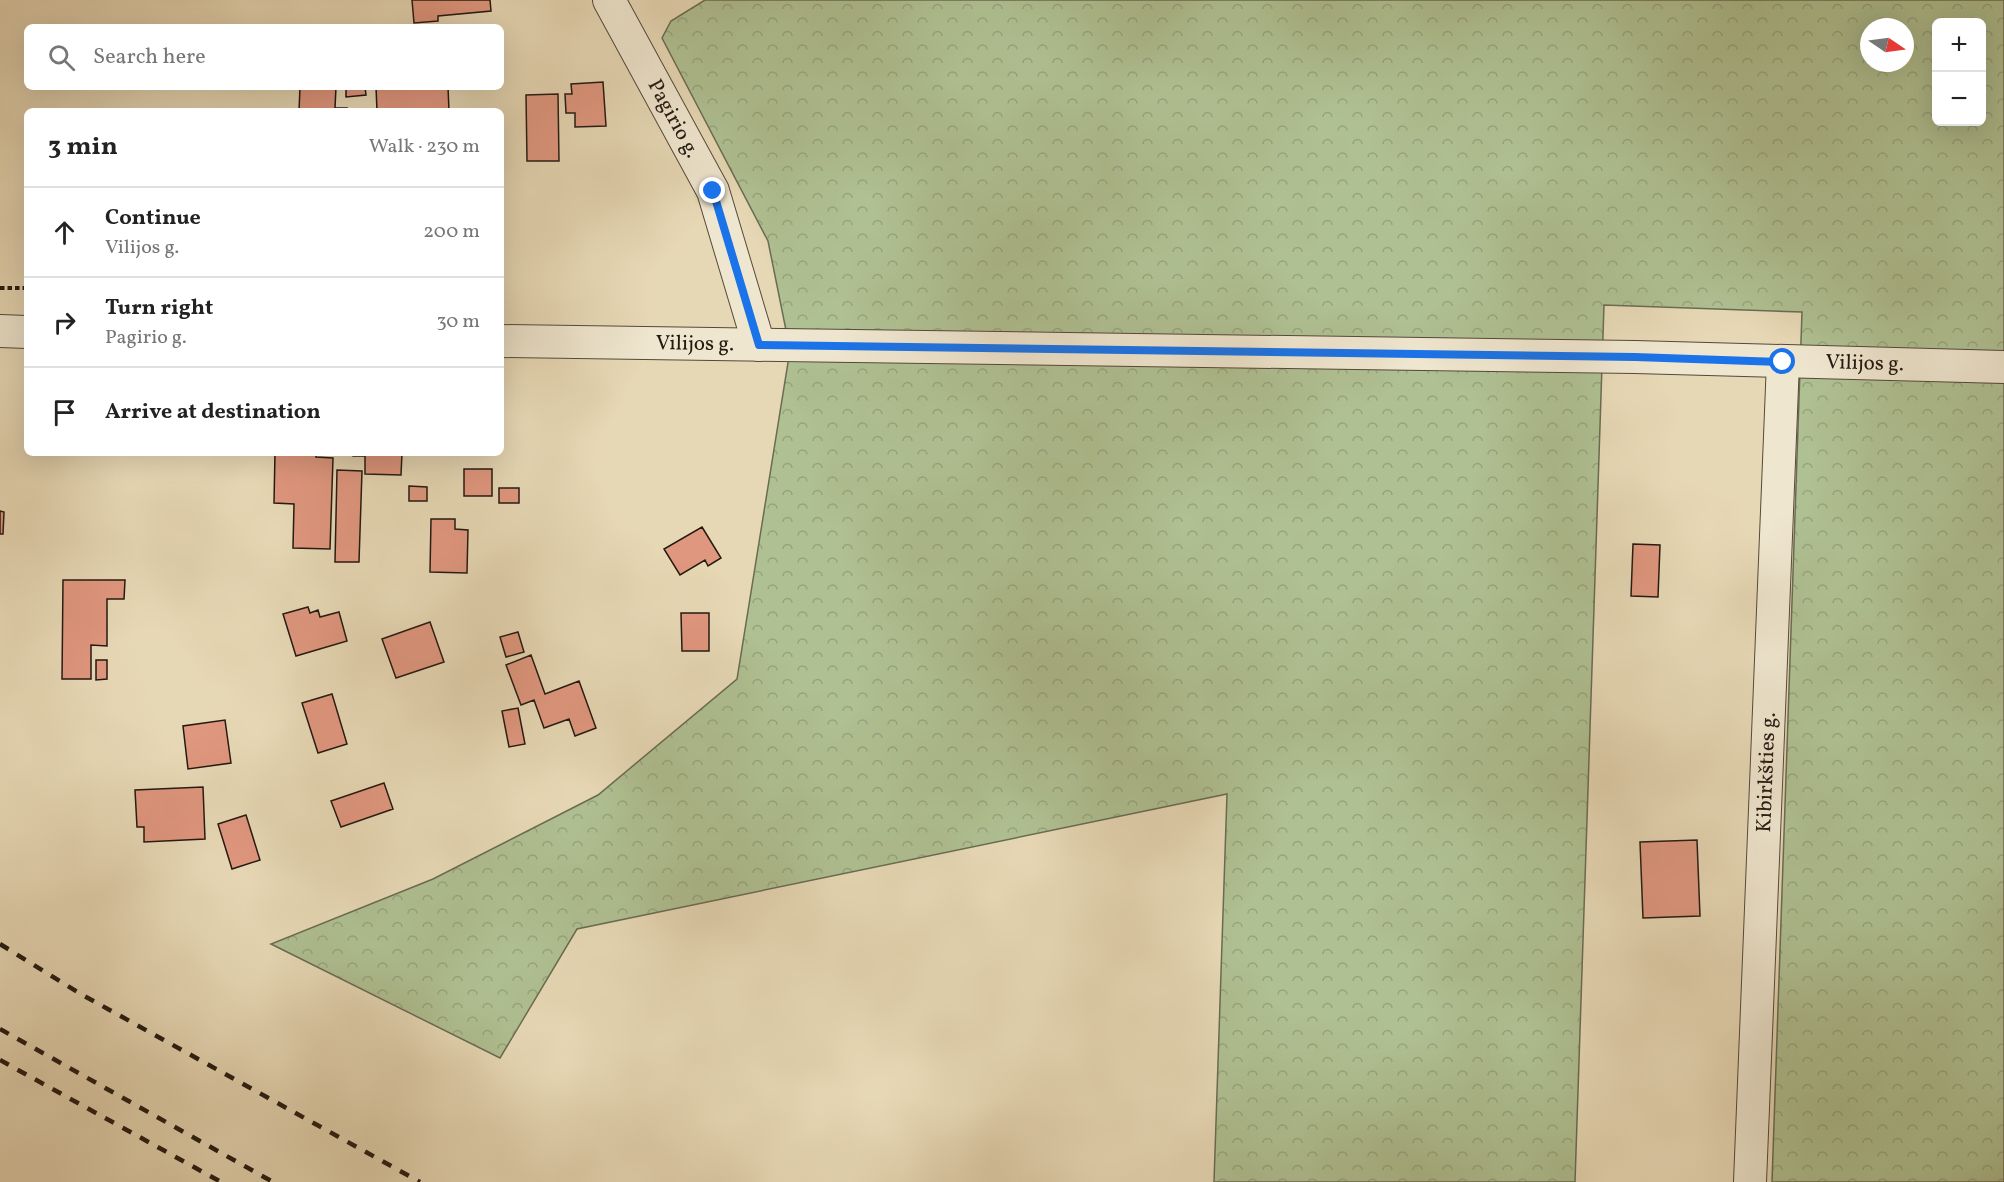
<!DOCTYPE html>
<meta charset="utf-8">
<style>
:root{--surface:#fff;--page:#f6f6f6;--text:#222;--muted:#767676;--line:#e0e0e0}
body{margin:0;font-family:Vollkorn,serif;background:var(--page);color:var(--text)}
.controls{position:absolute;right:18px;top:18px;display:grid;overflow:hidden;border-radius:9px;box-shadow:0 6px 24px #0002}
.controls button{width:54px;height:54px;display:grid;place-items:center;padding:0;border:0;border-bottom:2px solid var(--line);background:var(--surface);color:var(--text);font:30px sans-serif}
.compass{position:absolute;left:1860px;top:18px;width:54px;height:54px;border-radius:50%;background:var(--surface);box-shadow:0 6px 24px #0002;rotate:103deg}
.stop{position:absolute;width:18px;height:18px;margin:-14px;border:4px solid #1a73e8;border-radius:50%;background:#fff}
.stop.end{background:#1a73e8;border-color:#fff;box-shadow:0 2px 6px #0008}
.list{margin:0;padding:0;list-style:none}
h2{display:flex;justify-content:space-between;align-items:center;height:78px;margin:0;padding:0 24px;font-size:26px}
h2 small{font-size:20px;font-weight:400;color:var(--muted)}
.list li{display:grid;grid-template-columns:39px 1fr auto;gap:18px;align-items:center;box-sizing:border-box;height:90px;padding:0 24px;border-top:2px solid var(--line)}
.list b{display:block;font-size:22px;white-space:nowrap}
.list p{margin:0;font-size:20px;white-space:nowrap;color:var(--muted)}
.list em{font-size:20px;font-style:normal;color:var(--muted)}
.icon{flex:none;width:33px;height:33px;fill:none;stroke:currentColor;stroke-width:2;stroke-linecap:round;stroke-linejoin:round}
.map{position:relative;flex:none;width:2004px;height:1182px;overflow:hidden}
.search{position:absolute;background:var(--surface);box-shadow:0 6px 24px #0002;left:24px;top:24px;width:480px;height:66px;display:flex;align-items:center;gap:15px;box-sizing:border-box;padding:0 21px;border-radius:9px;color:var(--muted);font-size:22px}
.panel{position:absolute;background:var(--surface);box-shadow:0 6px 24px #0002;left:24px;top:108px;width:480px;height:348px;border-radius:9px}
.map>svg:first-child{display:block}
.forest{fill:url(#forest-crowns);stroke:#696c52;stroke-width:1.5;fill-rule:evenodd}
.building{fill:#e0977f;stroke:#231911;stroke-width:1.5}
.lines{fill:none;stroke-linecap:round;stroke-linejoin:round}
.street-casing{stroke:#54493a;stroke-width:34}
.path{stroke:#231911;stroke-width:4;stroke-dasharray:4.5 3;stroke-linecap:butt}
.street{stroke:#efe6cf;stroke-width:32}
.rail{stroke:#231911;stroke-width:4.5;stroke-dasharray:10 10;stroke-linecap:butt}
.route{stroke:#1a73e8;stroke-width:8}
.labels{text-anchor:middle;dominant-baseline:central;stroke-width:4.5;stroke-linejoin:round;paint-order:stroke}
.street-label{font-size:21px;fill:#231911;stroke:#efe6cf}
</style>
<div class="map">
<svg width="2004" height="1182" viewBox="0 0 2004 1182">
<defs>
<pattern id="forest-crowns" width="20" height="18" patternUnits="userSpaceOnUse" patternTransform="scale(1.5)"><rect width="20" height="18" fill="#afc092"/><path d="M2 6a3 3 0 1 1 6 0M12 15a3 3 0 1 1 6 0" fill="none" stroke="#96a47d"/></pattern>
</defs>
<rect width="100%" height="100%" fill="#e7d8b5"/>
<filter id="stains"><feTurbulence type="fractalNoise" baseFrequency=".00333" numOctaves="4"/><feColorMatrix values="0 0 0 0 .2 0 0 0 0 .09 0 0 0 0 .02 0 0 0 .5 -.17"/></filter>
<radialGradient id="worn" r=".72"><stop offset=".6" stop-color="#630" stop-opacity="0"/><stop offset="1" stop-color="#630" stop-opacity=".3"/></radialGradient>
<path class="forest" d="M 705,0 L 2004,0 L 2004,1182 L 1772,1182 L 1802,312 L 1604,305 L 1575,1182 L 1214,1182 L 1227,794 L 577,929 L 500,1058 L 271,944 L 433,879 L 598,795 L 737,679 L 790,350 L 768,241 L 662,38 L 671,21 ZM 1936,22 L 1982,22 L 1982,122 L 1936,122 ZM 1869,27 L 1905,27 L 1905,63 L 1869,63 Z"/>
<path class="building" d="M 412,0 L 490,0 L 491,11 L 438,16 L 438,21 L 414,23 Z
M 603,82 L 606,126 L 575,127 L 575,113 L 566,113 L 565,94 L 572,94 L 571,84 Z
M 300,87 L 336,87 L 335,108 L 347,108 L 347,111 L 299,111 Z
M 346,87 L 365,87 L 366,95 L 346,97 Z
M 376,87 L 448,87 L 449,111 L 377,111 Z
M 558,94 L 559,161 L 527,161 L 526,95 Z
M 275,453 L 316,453 L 316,457 L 333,458 L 330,549 L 293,548 L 294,504 L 274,503 Z
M 353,453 L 402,453 L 401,475 L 365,474 L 365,456 L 353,456 Z
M 464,469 L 492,469 L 492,496 L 464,496 Z
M 337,470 L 362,471 L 359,562 L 335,562 Z
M 409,486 L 427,487 L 427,501 L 409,501 Z
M 499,488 L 519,488 L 519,503 L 499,503 Z
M 0,511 L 4,512 L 3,534 L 0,534 Z
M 431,519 L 455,519 L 455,529 L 468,530 L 467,573 L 430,572 Z
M 702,527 L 721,558 L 708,566 L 705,560 L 680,575 L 664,549 Z
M 1633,544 L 1660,545 L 1658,597 L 1631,596 Z
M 63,580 L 125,580 L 124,599 L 107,599 L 107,646 L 91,645 L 91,679 L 62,679 Z
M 308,607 L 310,613 L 318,610 L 320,617 L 339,612 L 347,641 L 296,656 L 283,614 Z
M 681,613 L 709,613 L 709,651 L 682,651 Z
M 430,622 L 444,662 L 396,678 L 382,639 Z
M 518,632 L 524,652 L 506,657 L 500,637 Z
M 531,655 L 545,694 L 579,681 L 596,728 L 575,736 L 569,719 L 544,728 L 534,700 L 521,705 L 506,665 Z
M 96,660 L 107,660 L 107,679 L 96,680 Z
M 332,694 L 347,744 L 318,753 L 302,703 Z
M 518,708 L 525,744 L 509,747 L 502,711 Z
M 225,720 L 231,763 L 188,769 L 183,726 Z
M 384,783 L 393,809 L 341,827 L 331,801 Z
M 203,787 L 205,839 L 144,842 L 144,827 L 137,827 L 135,790 Z
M 246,815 L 260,860 L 232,869 L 218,824 Z
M 1697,840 L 1700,916 L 1643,918 L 1640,842 Z"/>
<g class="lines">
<g class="street-casing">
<g id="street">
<path id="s1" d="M 609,0 L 713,191 L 759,345"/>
<path d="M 0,331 L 27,332"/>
<path id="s2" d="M 501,341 L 1635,357 L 2004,367"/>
<path id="s3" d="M 1750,1182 L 1783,362"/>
</g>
</g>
<path class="path" d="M 0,288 L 24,288"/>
<use href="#street" class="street"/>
<path class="rail" d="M 0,944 L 79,993 L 420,1182
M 0,1029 L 273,1182
M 0,1060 L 221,1182"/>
</g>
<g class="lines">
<path class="route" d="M 713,191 L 759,345 L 1635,357 L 1783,362"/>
</g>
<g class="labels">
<g class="street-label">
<text stroke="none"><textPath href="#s1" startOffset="135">Pagirio g.</textPath></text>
<text stroke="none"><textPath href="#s2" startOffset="194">Vilijos g.</textPath></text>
<text stroke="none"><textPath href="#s2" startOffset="1364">Vilijos g.</textPath></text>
<text stroke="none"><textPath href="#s3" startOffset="410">Kibirkšties g.</textPath></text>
</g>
</g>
<rect width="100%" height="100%" filter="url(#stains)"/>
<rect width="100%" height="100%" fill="url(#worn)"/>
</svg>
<div class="controls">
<button>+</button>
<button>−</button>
</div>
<svg class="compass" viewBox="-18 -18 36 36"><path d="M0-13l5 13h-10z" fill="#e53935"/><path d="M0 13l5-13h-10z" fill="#767676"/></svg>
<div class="stop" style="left:1783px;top:362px"></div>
<div class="stop end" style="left:713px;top:191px"></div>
<div class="search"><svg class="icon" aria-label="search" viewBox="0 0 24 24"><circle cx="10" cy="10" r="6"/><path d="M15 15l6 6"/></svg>Search here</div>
<section class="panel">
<h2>3 min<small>Walk · 230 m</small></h2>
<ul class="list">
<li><svg class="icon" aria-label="ahead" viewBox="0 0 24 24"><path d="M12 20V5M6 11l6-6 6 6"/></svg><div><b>Continue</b><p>Vilijos g.</p></div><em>200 m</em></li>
<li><svg class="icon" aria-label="right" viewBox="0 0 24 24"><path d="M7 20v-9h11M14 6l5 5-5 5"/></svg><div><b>Turn right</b><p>Pagirio g.</p></div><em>30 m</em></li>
<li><svg class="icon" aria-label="arrive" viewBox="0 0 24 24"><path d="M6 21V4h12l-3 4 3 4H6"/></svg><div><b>Arrive at destination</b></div></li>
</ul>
</section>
</div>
